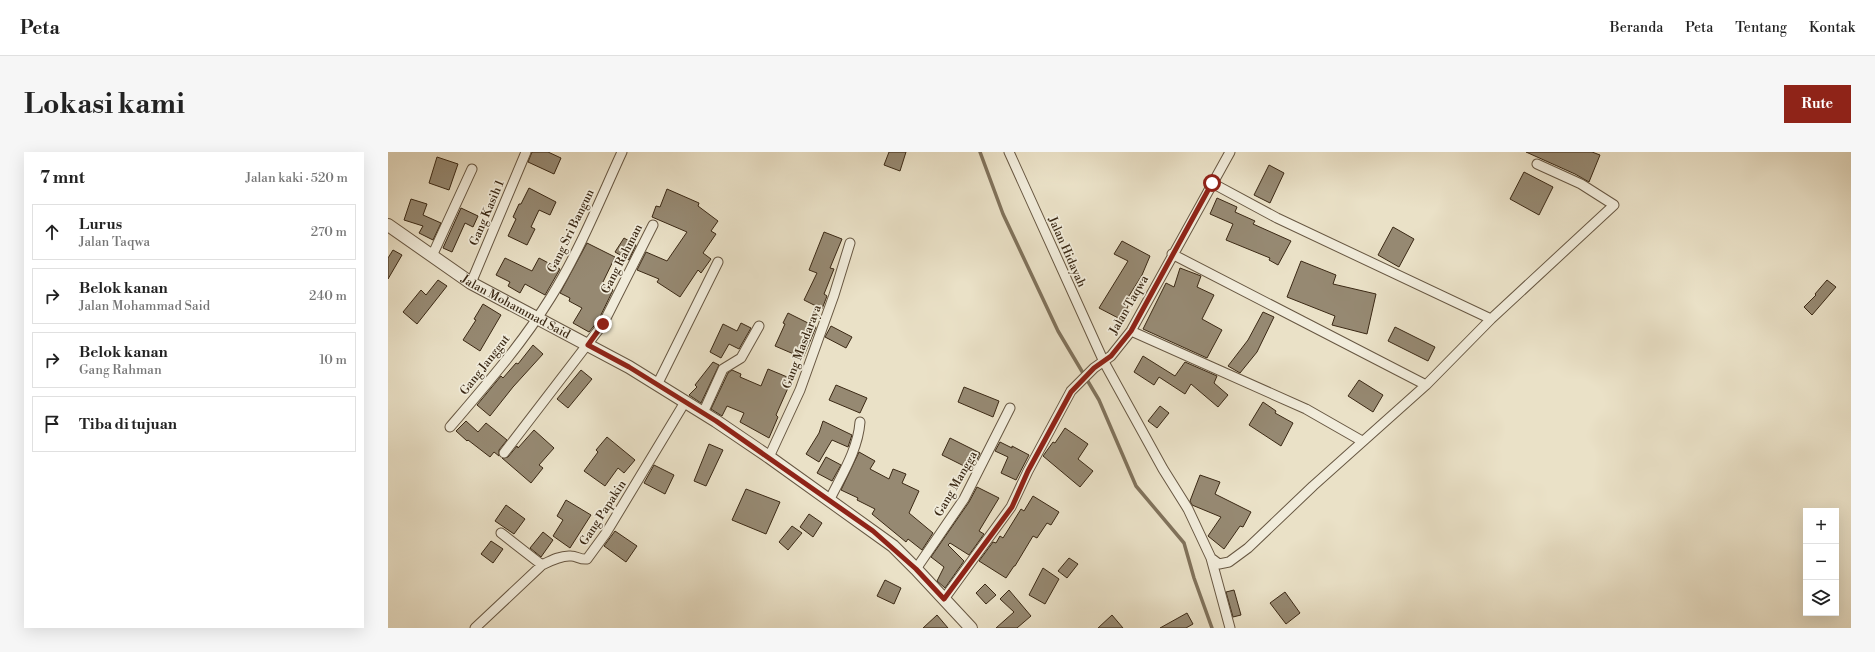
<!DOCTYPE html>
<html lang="id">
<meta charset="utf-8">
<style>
:root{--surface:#fff;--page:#f6f6f6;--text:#222;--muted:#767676;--line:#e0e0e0;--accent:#8f2418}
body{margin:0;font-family:"Libre Bodoni",serif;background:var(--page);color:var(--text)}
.controls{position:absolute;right:12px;bottom:12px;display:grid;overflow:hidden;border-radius:0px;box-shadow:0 4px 16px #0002}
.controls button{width:36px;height:36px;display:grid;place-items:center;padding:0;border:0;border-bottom:1px solid var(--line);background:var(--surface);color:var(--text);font:20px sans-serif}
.stop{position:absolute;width:12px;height:12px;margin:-9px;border:3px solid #8f2418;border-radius:50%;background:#fff}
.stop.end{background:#8f2418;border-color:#fff;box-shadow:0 1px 4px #0008}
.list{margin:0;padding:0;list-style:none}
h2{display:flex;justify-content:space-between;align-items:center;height:52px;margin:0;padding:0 16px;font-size:17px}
h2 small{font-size:13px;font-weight:400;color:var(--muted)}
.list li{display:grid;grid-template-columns:26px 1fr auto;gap:12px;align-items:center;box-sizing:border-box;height:56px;margin:0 8px 8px;padding:0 8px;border:1px solid var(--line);border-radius:0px}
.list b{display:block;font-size:15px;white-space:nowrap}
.list p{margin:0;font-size:13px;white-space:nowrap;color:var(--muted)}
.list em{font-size:13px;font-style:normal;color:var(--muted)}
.icon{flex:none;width:22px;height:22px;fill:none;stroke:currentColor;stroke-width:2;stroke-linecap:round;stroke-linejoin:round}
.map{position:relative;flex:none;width:1463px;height:476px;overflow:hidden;border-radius:0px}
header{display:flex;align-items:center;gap:24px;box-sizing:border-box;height:56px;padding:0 20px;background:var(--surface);border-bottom:1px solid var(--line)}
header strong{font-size:19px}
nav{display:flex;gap:22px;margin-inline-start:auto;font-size:14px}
.intro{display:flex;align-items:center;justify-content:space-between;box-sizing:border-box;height:96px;padding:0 24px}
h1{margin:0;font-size:28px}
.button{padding:10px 18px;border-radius:0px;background:var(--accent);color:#fff;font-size:14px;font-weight:700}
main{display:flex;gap:24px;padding:0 24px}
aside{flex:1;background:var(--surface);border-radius:0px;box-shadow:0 4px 16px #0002}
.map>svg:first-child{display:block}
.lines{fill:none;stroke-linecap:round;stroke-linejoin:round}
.stream{stroke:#80725b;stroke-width:3.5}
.building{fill:#968972;stroke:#3b2915}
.minor-casing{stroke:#675742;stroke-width:11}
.tertiary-casing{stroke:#675742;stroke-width:14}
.minor{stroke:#f1ecdb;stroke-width:9}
.tertiary{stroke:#f1ecdb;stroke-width:12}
.route{stroke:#8f2418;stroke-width:5}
.labels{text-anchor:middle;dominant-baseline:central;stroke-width:3.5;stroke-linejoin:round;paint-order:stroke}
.street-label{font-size:12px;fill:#3b2915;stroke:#f1ecdb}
</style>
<header>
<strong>Peta</strong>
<nav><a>Beranda</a><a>Peta</a><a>Tentang</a><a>Kontak</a></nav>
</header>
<div class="intro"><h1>Lokasi kami</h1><a class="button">Rute</a></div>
<main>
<aside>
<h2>7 mnt<small>Jalan kaki · 520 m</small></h2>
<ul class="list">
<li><svg class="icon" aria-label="ahead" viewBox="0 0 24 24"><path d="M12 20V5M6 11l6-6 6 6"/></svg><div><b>Lurus</b><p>Jalan Taqwa</p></div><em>270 m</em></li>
<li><svg class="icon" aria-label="right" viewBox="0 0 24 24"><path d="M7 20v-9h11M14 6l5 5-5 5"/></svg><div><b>Belok kanan</b><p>Jalan Mohammad Said</p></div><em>240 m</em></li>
<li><svg class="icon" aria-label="right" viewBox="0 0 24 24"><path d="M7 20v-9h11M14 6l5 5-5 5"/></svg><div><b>Belok kanan</b><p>Gang Rahman</p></div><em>10 m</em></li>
<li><svg class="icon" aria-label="arrive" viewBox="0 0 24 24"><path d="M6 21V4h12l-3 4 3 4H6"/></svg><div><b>Tiba di tujuan</b></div></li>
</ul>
</aside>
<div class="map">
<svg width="1463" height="476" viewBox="0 0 1463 476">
<rect width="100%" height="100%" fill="#eae1c7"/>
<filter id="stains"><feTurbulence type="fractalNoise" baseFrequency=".005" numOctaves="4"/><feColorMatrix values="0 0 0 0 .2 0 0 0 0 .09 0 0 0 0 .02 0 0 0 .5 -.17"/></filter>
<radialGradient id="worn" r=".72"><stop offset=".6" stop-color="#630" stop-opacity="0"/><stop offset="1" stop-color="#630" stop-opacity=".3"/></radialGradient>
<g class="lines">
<path class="stream" d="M 592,0 L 615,62 L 670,179 L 711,248 L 748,334 L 796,391 L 806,426 L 824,476"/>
</g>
<path class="building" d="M 144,0 L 160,0 L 173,6 L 166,22 L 140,10 Z
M 501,0 L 518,0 L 512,19 L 496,13 Z
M 1138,0 L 1204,0 L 1212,3 L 1201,30 L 1187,22 Z
M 49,5 L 70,12 L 61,38 L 41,31 Z
M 881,13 L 896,21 L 882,51 L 866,43 Z
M 1136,20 L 1165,35 L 1151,63 L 1122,47 Z
M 141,36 L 168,50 L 162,63 L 151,58 L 143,75 L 147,77 L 139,93 L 120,84 L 128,67 L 125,65 L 131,52 L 133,52 Z
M 279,37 L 311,51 L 310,54 L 330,69 L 323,79 L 328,82 L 315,101 L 323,107 L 313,121 L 310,118 L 292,145 L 269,130 L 271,127 L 249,118 L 258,100 L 279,109 L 299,80 L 264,65 L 268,54 L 272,55 Z
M 829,46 L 849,55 L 847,60 L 867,69 L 865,72 L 903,89 L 890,113 L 881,108 L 882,106 L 838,88 L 845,72 L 822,62 Z
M 23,47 L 39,52 L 35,63 L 53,71 L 45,88 L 31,81 L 35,74 L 16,68 Z
M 73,56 L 90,64 L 85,75 L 77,71 L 64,100 L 55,96 Z
M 1005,75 L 1026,87 L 1011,115 L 990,103 Z
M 436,80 L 454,87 L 442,116 L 446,117 L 436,142 L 439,144 L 434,157 L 416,148 L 429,121 L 421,118 Z
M 236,86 L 248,93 L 241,108 L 227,100 Z
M 734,89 L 762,104 L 754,123 L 736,152 L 740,154 L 734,168 L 711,156 L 740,109 L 726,102 Z
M 199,91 L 227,105 L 214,132 L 225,138 L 210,169 L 201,180 L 185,171 L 194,156 L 181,149 L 182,146 L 172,141 Z
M 5,98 L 14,103 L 0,127 L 0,106 Z
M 117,106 L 144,119 L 151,106 L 172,117 L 157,143 L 137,132 L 132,141 L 120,134 L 122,130 L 108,123 Z
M 913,109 L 948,123 L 945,132 L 988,142 L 979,182 L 944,173 L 947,164 L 899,145 Z
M 792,116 L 813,124 L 809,135 L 826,143 L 814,167 L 834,178 L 819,206 L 755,177 L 778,131 L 786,135 Z
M 50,128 L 59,134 L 29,172 L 15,160 L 33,138 L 38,143 Z
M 1439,128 L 1448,135 L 1424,163 L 1416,155 L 1428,143 L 1427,142 Z
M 95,152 L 113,163 L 92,199 L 75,188 L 88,168 L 86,167 Z
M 875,160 L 886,165 L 869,200 L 852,221 L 840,214 L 860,188 Z
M 400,161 L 428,175 L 415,206 L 387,194 L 397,172 L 395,171 Z
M 353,171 L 363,176 L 351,197 L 341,192 L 333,206 L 322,200 L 335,172 L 349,179 Z
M 443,174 L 464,185 L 458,196 L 437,185 Z
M 1007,175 L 1047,195 L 1040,209 L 1000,189 Z
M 145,193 L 155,202 L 125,235 L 102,264 L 89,253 L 113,224 L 115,226 L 128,211 L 130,212 Z
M 755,204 L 787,224 L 797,210 L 829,224 L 826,231 L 840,243 L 830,255 L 803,232 L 797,242 L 771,225 L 766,233 L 746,220 Z
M 325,210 L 331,213 L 313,251 L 301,243 L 309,235 L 307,233 Z
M 380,217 L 404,227 L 388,263 L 390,265 L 381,286 L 352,270 L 356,261 L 339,254 L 334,264 L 323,257 L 340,221 L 344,218 L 353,222 L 352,225 L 373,234 Z
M 193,218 L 204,227 L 180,256 L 169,247 Z
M 971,228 L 995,243 L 985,260 L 960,244 Z
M 448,233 L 479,246 L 472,261 L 441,248 Z
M 576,235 L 611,249 L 605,265 L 570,250 Z
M 875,250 L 888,259 L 887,261 L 905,271 L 893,294 L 861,273 Z
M 772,254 L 781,261 L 769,276 L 760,269 Z
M 78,269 L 90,280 L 98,271 L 119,288 L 111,298 L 111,304 L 106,300 L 102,305 L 80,288 L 79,289 L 68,279 Z
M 435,269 L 464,283 L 460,295 L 444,288 L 431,310 L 418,302 L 431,281 Z
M 677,276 L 700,292 L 690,307 L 705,319 L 692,335 L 655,304 L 665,290 L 667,291 Z
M 146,278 L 166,296 L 151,313 L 155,316 L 143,331 L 114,306 L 120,305 L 129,294 L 130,296 Z
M 219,285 L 247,308 L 236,321 L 230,316 L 217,334 L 196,319 L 210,300 L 208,298 Z
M 562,286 L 592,301 L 584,318 L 554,303 Z
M 612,290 L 624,296 L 624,294 L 641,303 L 628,328 L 613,321 L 620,305 L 607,299 Z
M 321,292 L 335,298 L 318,334 L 306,329 Z
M 471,300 L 487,309 L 482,317 L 501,327 L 505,317 L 518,322 L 514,331 L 531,339 L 521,361 L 545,381 L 534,398 L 520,387 L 518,390 L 484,362 L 487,357 L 469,348 L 470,346 L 453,338 Z
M 438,305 L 453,313 L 444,329 L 429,321 Z
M 266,313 L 286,323 L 277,342 L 256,331 Z
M 812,323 L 832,330 L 827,342 L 863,360 L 855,375 L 852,374 L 836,397 L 820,384 L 833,365 L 804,353 L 802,349 Z
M 589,335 L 611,346 L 591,379 L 596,382 L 581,403 L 562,391 L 560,393 L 576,409 L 557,436 L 549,429 L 556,415 L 543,405 L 581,350 Z
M 358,337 L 392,350 L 378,382 L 344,368 Z
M 645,344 L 671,360 L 663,373 L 659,371 L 649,386 L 645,384 L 627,414 L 626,414 L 618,426 L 591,409 L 605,390 L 608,391 L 612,384 L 615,386 L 633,357 L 636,359 Z
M 178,348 L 203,363 L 182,396 L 165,384 L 175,368 L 169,364 Z
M 118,353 L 137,367 L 126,382 L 107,369 Z
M 421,362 L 434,371 L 425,385 L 412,375 Z
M 404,374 L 414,381 L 400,398 L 391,390 Z
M 227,379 L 249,394 L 238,410 L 216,394 Z
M 155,380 L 165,388 L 153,405 L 142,396 Z
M 103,389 L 115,397 L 105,411 L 93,402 Z
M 681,406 L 690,412 L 679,426 L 670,419 Z
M 655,416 L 671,427 L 657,452 L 641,443 Z
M 497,428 L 513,436 L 506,452 L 489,444 Z
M 597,432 L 608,443 L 598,452 L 588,441 Z
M 621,438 L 643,464 L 629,476 L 608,476 L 626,460 L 612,447 Z
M 846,438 L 853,463 L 845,465 L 838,440 Z
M 897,440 L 912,461 L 898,472 L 882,451 Z
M 799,461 L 805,472 L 798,476 L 772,476 Z
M 549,463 L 560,476 L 535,476 Z
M 724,463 L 735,476 L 710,476 Z"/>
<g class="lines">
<g class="minor-casing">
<path id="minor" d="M 621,0 L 716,210 L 775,317 L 800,357 L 823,406 L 831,412 L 841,410 L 860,396 L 925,334 L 1038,233 L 1103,167
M 824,31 L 889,66 L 1103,167 L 1226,53 L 1193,32 L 1149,12
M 784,102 L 1038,233
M 44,104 L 84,17
M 83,131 L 138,0
M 743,179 L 918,257 L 974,289
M 269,233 L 330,110
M 315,261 L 335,217 L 353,206 L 371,174
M 62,275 C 98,233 134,192 163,145 C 191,100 212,48 234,0
M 116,301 L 215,172 L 265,73
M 381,305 L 412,238 L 446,143 L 462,91
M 441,349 C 453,324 470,298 472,270
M 113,381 L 154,413
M 823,406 L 842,476
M 528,417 L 576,347 L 622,256
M 556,447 L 623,355 L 640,319 L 683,239 L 706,216 L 723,204 L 743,179 L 842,0
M 87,476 L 154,413 C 162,409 173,403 183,404 C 189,404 192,408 199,407 L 218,381 L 297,250"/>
</g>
<g class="tertiary-casing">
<g id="tertiary">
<path id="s1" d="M 0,73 L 83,131 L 241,215 L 328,269 L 381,305 L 505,394 L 528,417 L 583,476"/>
</g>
</g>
<use href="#minor" class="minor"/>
<use href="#tertiary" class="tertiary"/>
</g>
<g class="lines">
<path class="route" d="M 215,172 L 200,193 L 241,215 L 328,269 L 485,379 L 528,417 L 556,447 L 624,355 L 640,319 L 683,240 L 706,216 L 723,204 L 743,179 L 824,31"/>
</g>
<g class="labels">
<g class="street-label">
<text transform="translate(99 61) rotate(-67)">Gang Kasih 1</text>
<text transform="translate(183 79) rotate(-64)">Gang Sri Bangun</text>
<text transform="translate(679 100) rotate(66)">Jalan Hidayah</text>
<text transform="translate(234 107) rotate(-63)">Gang Rahman</text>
<text transform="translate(741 153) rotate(-60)">Jalan Taqwa</text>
<text stroke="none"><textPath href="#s1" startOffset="152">Jalan Mohammad Said</textPath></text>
<text transform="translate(414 195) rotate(-69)">Gang Masdaraya</text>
<text transform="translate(97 213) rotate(-52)">Gang Janggut</text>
<text transform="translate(568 332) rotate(-60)">Gang Mangga</text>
<text transform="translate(215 361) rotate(-57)">Gang Papakin</text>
</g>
</g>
<rect width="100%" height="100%" filter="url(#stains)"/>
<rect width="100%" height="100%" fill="url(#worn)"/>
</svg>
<div class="controls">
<button>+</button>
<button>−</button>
<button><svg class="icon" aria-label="layers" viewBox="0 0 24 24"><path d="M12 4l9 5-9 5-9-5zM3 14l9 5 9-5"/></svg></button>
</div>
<div class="stop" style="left:824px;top:31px"></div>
<div class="stop end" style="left:215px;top:172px"></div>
</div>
</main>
